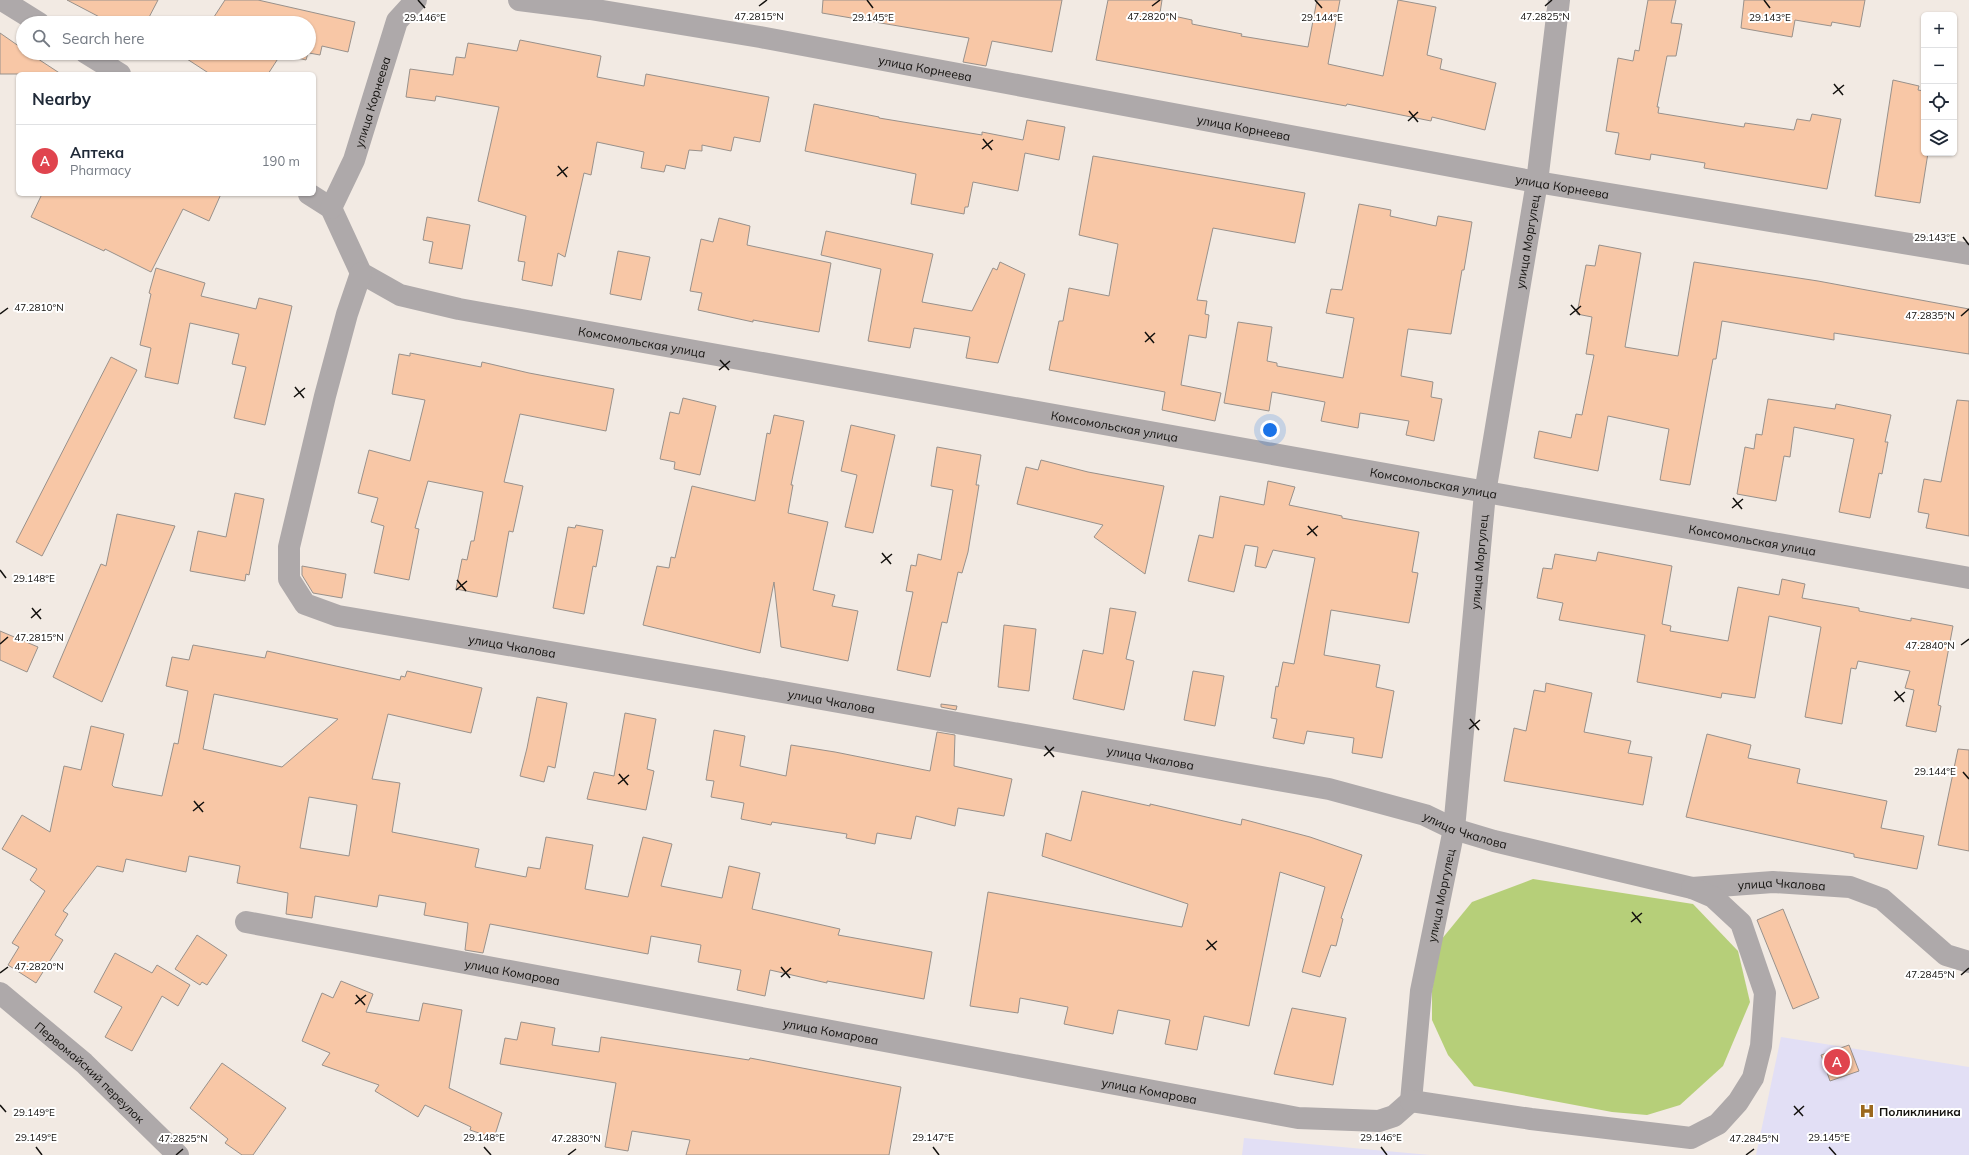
<!DOCTYPE html>
<meta charset="utf-8">
<style>
:root{--surface:#fff;--page:#f2f2f3;--text:#1f2937;--muted:#747a83;--line:#e0e1e3;--accent:#9b681d}
body{margin:0;font-family:Mulish,sans-serif;background:var(--page);color:var(--text)}
.controls{position:absolute;right:12px;top:12px;display:grid;overflow:hidden;border-radius:6px;box-shadow:0 1px 3px #0004}
.controls button{width:36px;height:36px;display:grid;place-items:center;padding:0;border:0;border-bottom:1px solid var(--line);background:var(--surface);color:var(--text);font:20px sans-serif}
.you{position:absolute;left:1270px;top:430px;width:14px;height:14px;margin:-10px;border:3px solid #fff;border-radius:50%;background:#1a73e8;box-shadow:0 0 0 6px #1a73e833}
.badge{display:grid;place-items:center;width:26px;height:26px;border-radius:50%;background:var(--accent);color:#fff;font-size:13px;font-weight:700}
.pin{position:absolute;translate:-50% -50%;border:2px solid #fff;box-shadow:0 1px 4px #0006}
.list{margin:0;padding:0;list-style:none}
h2{display:flex;justify-content:space-between;align-items:center;height:52px;margin:0;padding:0 16px;font-size:17px}
h2 small{font-size:13px;font-weight:400;color:var(--muted)}
.list li{display:grid;grid-template-columns:26px 1fr auto;gap:12px;align-items:center;box-sizing:border-box;height:72px;padding:0 16px;border-top:1px solid var(--line)}
.list b{display:block;font-size:15px;white-space:nowrap}
.list p{margin:0;font-size:13px;white-space:nowrap;color:var(--muted)}
.list em{font-size:13px;font-style:normal;color:var(--muted)}
.icon{flex:none;width:22px;height:22px;fill:none;stroke:currentColor;stroke-width:2;stroke-linecap:round;stroke-linejoin:round}
.map{position:relative;flex:none;width:1969px;height:1155px;overflow:hidden}
.search{position:absolute;background:var(--surface);box-shadow:0 1px 3px #0004;left:16px;top:16px;width:300px;height:44px;display:flex;align-items:center;gap:10px;box-sizing:border-box;padding:0 14px;border-radius:22px;color:var(--muted);font-size:15px}
.panel{position:absolute;background:var(--surface);box-shadow:0 1px 3px #0004;left:16px;top:72px;width:300px;height:124px;border-radius:6px}
.map>svg:first-child{display:block}
.medical{fill:#e2dff5}
.green{fill:#b6cf79}
.building{fill:#f8c7a6;stroke:#99918b;fill-rule:evenodd}
.lines{fill:none;stroke-linecap:round;stroke-linejoin:round}
.minor{stroke:#aea9aa;stroke-width:22}
.ticks{fill:none;stroke:#13110e;stroke-width:1.5}
.labels{text-anchor:middle;dominant-baseline:central;stroke-width:4;stroke-linejoin:round;paint-order:stroke}
.street-label{font-size:12px;fill:#13110e;stroke:#fff}
.poi-label{font-size:12px;font-weight:bold;fill:#13110e;stroke:#fff;text-anchor:start}
.ticks-label{font-size:10px;text-anchor:middle;fill:#13110e;stroke:#fff;stroke-width:4;stroke-linejoin:round;paint-order:stroke}
</style>
<div class="map">
<svg width="1969" height="1155" viewBox="0 0 1969 1155">
<rect width="100%" height="100%" fill="#f2eae3"/>
<path class="medical" d="M 1781,1037 L 1969,1067 L 1969,1155 L 1756,1155 Z
M 1244,1138 L 1430,1155 L 1242,1155 Z"/>
<path class="green" d="M 1533,879 L 1693,904 L 1738,951 L 1750,1002 L 1723,1066 L 1680,1105 L 1647,1115 L 1612,1112 L 1474,1086 L 1448,1055 L 1432,1020 L 1432,990 L 1441,940 L 1472,902 Z"/>
<path class="building" d="M 67,0 L 158,0 L 146,23 L 111,23 Z
M 225,0 L 258,0 L 355,22 L 348,52 L 322,46 L 320,55 L 309,53 L 309,23 L 210,23 Z
M 823,0 L 1062,0 L 1052,52 L 992,41 L 986,66 L 963,62 L 969,38 L 822,13 Z
M 1108,0 L 1162,0 L 1160,13 L 1192,20 L 1192,24 L 1242,34 L 1241,36 L 1308,47 L 1317,0 L 1340,0 L 1328,64 L 1383,76 L 1398,0 L 1436,7 L 1427,55 L 1442,59 L 1440,69 L 1496,83 L 1485,130 L 1432,117 L 1431,121 L 1347,104 L 1346,106 L 1096,60 Z
M 1648,0 L 1676,0 L 1671,23 L 1682,24 L 1676,56 L 1667,56 L 1657,107 L 1659,107 L 1658,113 L 1744,127 L 1745,123 L 1794,130 L 1797,119 L 1810,121 L 1812,114 L 1841,119 L 1827,189 L 1704,168 L 1705,163 L 1651,154 L 1650,160 L 1615,154 L 1619,133 L 1606,131 L 1618,58 L 1633,61 L 1635,50 L 1639,51 Z
M 1744,0 L 1865,0 L 1860,27 L 1832,22 L 1831,26 L 1795,20 L 1792,37 L 1741,28 Z
M 0,33 L 23,49 L 23,53 L 29,53 L 61,74 L 0,74 Z
M 520,40 L 601,56 L 597,77 L 644,86 L 646,74 L 769,97 L 760,142 L 734,137 L 731,151 L 702,145 L 702,151 L 689,150 L 685,169 L 666,165 L 664,172 L 641,168 L 644,152 L 597,142 L 591,175 L 584,173 L 565,257 L 558,253 L 552,286 L 522,280 L 525,262 L 518,261 L 526,216 L 478,201 L 499,107 L 436,96 L 435,101 L 406,97 L 410,69 L 453,75 L 456,57 L 465,58 L 468,43 L 517,51 Z
M 191,53 L 308,53 L 306,60 L 281,54 L 268,74 L 210,74 L 187,59 Z
M 1893,80 L 1919,86 L 1918,90 L 1924,91 L 1924,153 L 1928,153 L 1920,203 L 1875,196 Z
M 814,104 L 879,117 L 879,118 L 982,135 L 982,132 L 1023,140 L 1027,120 L 1065,127 L 1059,160 L 1025,153 L 1018,191 L 973,182 L 968,207 L 965,207 L 964,214 L 911,204 L 916,174 L 805,151 Z
M 1093,156 L 1305,193 L 1295,243 L 1213,228 L 1197,300 L 1207,301 L 1205,314 L 1209,315 L 1206,338 L 1189,335 L 1181,385 L 1221,393 L 1215,421 L 1162,410 L 1165,392 L 1049,370 L 1059,321 L 1063,321 L 1069,288 L 1109,296 L 1118,244 L 1079,235 Z
M 42,194 L 221,194 L 209,221 L 183,209 L 151,272 L 105,249 L 104,251 L 31,217 Z
M 1359,204 L 1391,210 L 1390,216 L 1436,226 L 1438,216 L 1472,222 L 1464,270 L 1462,270 L 1451,334 L 1408,329 L 1401,376 L 1433,382 L 1431,397 L 1442,399 L 1434,441 L 1406,435 L 1409,421 L 1360,413 L 1358,428 L 1321,421 L 1325,402 L 1272,392 L 1269,411 L 1224,403 L 1238,322 L 1272,327 L 1267,361 L 1277,363 L 1277,366 L 1343,378 L 1354,318 L 1326,313 L 1331,289 L 1342,290 Z
M 427,217 L 470,225 L 462,269 L 429,263 L 433,242 L 423,240 Z
M 719,218 L 750,226 L 747,245 L 831,263 L 819,332 L 753,320 L 753,322 L 698,310 L 702,293 L 690,291 L 701,239 L 713,242 Z
M 826,231 L 933,254 L 922,302 L 972,311 L 993,268 L 997,270 L 1000,262 L 1025,274 L 998,363 L 966,358 L 970,337 L 914,328 L 910,348 L 868,341 L 881,269 L 821,255 Z
M 1599,245 L 1641,253 L 1625,347 L 1678,356 L 1694,262 L 1818,281 L 1969,309 L 1969,354 L 1834,333 L 1834,340 L 1722,321 L 1716,359 L 1713,359 L 1690,485 L 1660,480 L 1669,429 L 1608,416 L 1598,471 L 1534,458 L 1539,431 L 1571,438 L 1576,414 L 1582,415 L 1594,355 L 1586,354 L 1592,317 L 1577,314 L 1586,265 L 1595,266 Z
M 618,251 L 650,257 L 641,300 L 610,294 Z
M 156,268 L 205,283 L 201,296 L 256,309 L 259,298 L 292,306 L 265,425 L 234,418 L 246,367 L 232,364 L 239,334 L 190,323 L 178,384 L 145,377 L 151,348 L 140,345 L 151,294 L 149,293 Z
M 410,353 L 481,367 L 482,362 L 529,373 L 614,389 L 606,431 L 520,414 L 504,482 L 523,486 L 513,532 L 509,531 L 497,597 L 456,589 L 462,559 L 467,560 L 471,541 L 474,541 L 483,492 L 428,481 L 415,528 L 419,529 L 409,580 L 374,573 L 384,526 L 371,522 L 378,498 L 358,493 L 369,450 L 410,461 L 425,400 L 392,394 L 399,354 L 410,356 Z
M 111,357 L 137,370 L 42,556 L 16,542 Z
M 683,398 L 716,406 L 700,475 L 674,469 L 675,462 L 660,459 L 670,412 L 679,414 Z
M 1768,399 L 1835,409 L 1836,404 L 1891,415 L 1885,442 L 1888,442 L 1882,474 L 1879,473 L 1870,518 L 1839,512 L 1854,439 L 1794,427 L 1790,457 L 1784,456 L 1776,501 L 1737,494 L 1745,447 L 1754,449 L 1756,434 L 1762,435 Z
M 1957,400 L 1969,401 L 1969,536 L 1926,528 L 1929,514 L 1918,512 L 1924,479 L 1941,482 Z
M 774,415 L 804,421 L 791,485 L 793,485 L 788,513 L 828,522 L 813,590 L 835,595 L 832,606 L 858,611 L 848,661 L 781,647 L 774,582 L 760,653 L 643,625 L 657,566 L 669,568 L 671,557 L 675,558 L 692,486 L 755,501 L 767,433 L 770,434 Z
M 851,425 L 895,435 L 873,533 L 845,527 L 857,475 L 841,471 Z
M 937,447 L 981,455 L 976,485 L 979,485 L 968,552 L 962,573 L 958,572 L 947,623 L 942,622 L 930,677 L 897,670 L 913,592 L 906,591 L 911,565 L 916,566 L 918,554 L 941,560 L 953,490 L 931,486 Z
M 1041,460 L 1088,472 L 1164,486 L 1145,574 L 1094,537 L 1103,525 L 1017,504 L 1026,467 L 1038,470 Z
M 1268,481 L 1295,487 L 1289,505 L 1342,516 L 1342,518 L 1419,532 L 1412,572 L 1418,573 L 1409,623 L 1331,610 L 1324,655 L 1380,665 L 1376,687 L 1394,691 L 1382,758 L 1352,753 L 1354,738 L 1307,731 L 1304,744 L 1273,738 L 1277,719 L 1271,718 L 1276,686 L 1278,687 L 1283,662 L 1294,664 L 1315,558 L 1273,550 L 1266,568 L 1255,566 L 1258,547 L 1245,545 L 1234,592 L 1188,581 L 1199,535 L 1213,538 L 1220,496 L 1264,505 Z
M 235,493 L 264,499 L 249,575 L 246,574 L 245,581 L 190,571 L 198,531 L 226,537 Z
M 117,514 L 175,526 L 102,702 L 53,677 L 101,564 L 106,566 Z
M 576,525 L 603,530 L 596,567 L 593,566 L 584,614 L 553,608 L 568,527 L 575,528 Z
M 1598,552 L 1672,566 L 1662,624 L 1671,626 L 1670,631 L 1728,641 L 1738,587 L 1779,595 L 1782,579 L 1805,584 L 1802,598 L 1859,608 L 1859,611 L 1911,621 L 1911,618 L 1953,626 L 1938,705 L 1941,706 L 1936,732 L 1906,726 L 1914,690 L 1905,688 L 1910,671 L 1858,661 L 1856,669 L 1851,668 L 1842,724 L 1805,717 L 1821,627 L 1769,616 L 1755,698 L 1722,693 L 1721,698 L 1637,682 L 1645,635 L 1559,620 L 1563,603 L 1537,598 L 1543,568 L 1552,569 L 1555,554 L 1596,561 Z
M 302,566 L 346,574 L 342,598 L 313,593 L 302,575 Z
M 1110,608 L 1136,612 L 1126,659 L 1134,661 L 1124,710 L 1073,699 L 1083,650 L 1103,654 Z
M 1004,625 L 1036,629 L 1029,691 L 998,687 Z
M 0,631 L 38,647 L 27,672 L 0,660 Z
M 193,645 L 265,658 L 267,651 L 400,680 L 401,676 L 405,677 L 407,671 L 482,688 L 471,733 L 388,714 L 372,779 L 400,783 L 392,832 L 479,849 L 475,867 L 526,877 L 528,867 L 540,869 L 546,837 L 593,845 L 585,889 L 628,897 L 643,837 L 672,844 L 661,886 L 722,898 L 729,866 L 760,873 L 752,909 L 840,929 L 838,935 L 932,952 L 924,999 L 827,981 L 827,983 L 770,970 L 765,996 L 737,990 L 741,970 L 698,962 L 701,945 L 651,936 L 648,954 L 490,924 L 483,953 L 465,950 L 468,923 L 424,915 L 426,903 L 379,895 L 377,907 L 315,896 L 312,918 L 286,914 L 288,893 L 237,883 L 240,866 L 189,856 L 186,872 L 126,859 L 123,872 L 97,866 L 63,911 L 68,914 L 55,935 L 63,940 L 36,983 L 8,965 L 19,947 L 12,943 L 45,891 L 30,880 L 37,869 L 2,849 L 22,815 L 50,832 L 64,766 L 81,770 L 91,726 L 124,734 L 112,785 L 114,787 L 162,796 L 174,743 L 178,744 L 188,691 L 166,686 L 172,657 L 189,660 ZM 214,694 L 338,719 L 282,767 L 203,749 ZM 309,797 L 357,805 L 349,856 L 300,848 Z
M 1193,671 L 1224,676 L 1215,726 L 1184,720 Z
M 1546,683 L 1592,693 L 1584,732 L 1631,741 L 1628,753 L 1652,757 L 1643,805 L 1504,781 L 1514,728 L 1526,731 L 1534,690 L 1545,692 Z
M 537,697 L 567,703 L 555,768 L 548,766 L 544,782 L 520,776 L 527,748 Z
M 941,704 L 957,706 L 956,710 L 941,707 Z
M 625,713 L 656,719 L 647,769 L 654,771 L 646,810 L 587,799 L 594,772 L 614,776 Z
M 714,730 L 745,736 L 740,766 L 786,776 L 791,745 L 835,752 L 930,771 L 937,732 L 955,735 L 954,766 L 1012,779 L 1004,816 L 958,808 L 955,826 L 916,816 L 911,839 L 877,833 L 875,844 L 846,838 L 847,834 L 772,822 L 771,825 L 741,819 L 744,803 L 711,797 L 714,781 L 706,780 Z
M 1707,734 L 1751,745 L 1748,758 L 1800,769 L 1797,783 L 1887,801 L 1881,828 L 1924,836 L 1917,869 L 1854,857 L 1854,854 L 1686,817 Z
M 1958,749 L 1969,750 L 1969,851 L 1938,845 Z
M 1082,791 L 1150,806 L 1150,804 L 1241,825 L 1242,819 L 1310,837 L 1362,855 L 1341,918 L 1343,919 L 1336,946 L 1331,945 L 1320,977 L 1302,972 L 1325,887 L 1280,872 L 1249,1026 L 1204,1016 L 1197,1050 L 1165,1044 L 1170,1020 L 1118,1010 L 1113,1034 L 1064,1024 L 1068,1007 L 1020,998 L 1018,1013 L 970,1006 L 988,892 L 1182,927 L 1188,904 L 1042,856 L 1046,833 L 1071,841 Z
M 1783,909 L 1819,998 L 1793,1009 L 1757,920 Z
M 197,935 L 227,955 L 207,985 L 202,982 L 200,985 L 175,969 Z
M 115,953 L 152,973 L 157,965 L 190,985 L 178,1006 L 162,996 L 132,1051 L 105,1037 L 122,1007 L 94,992 Z
M 341,981 L 373,994 L 366,1012 L 419,1021 L 423,1003 L 462,1010 L 449,1088 L 502,1113 L 494,1138 L 470,1130 L 471,1127 L 425,1105 L 418,1117 L 375,1091 L 379,1085 L 322,1065 L 330,1053 L 302,1041 L 322,993 L 333,998 Z
M 1292,1008 L 1346,1018 L 1333,1085 L 1274,1074 Z
M 521,1022 L 555,1028 L 552,1045 L 599,1052 L 601,1037 L 749,1060 L 750,1058 L 901,1087 L 889,1155 L 686,1155 L 690,1140 L 632,1131 L 628,1151 L 605,1147 L 616,1083 L 500,1064 L 505,1038 L 517,1040 Z
M 1849,1045 L 1859,1071 L 1830,1081 L 1821,1055 Z
M 222,1063 L 286,1108 L 253,1155 L 242,1155 L 225,1143 L 228,1139 L 190,1108 Z"/>
<g class="lines">
<g class="minor">
<path d="M 2,0 L 39,23"/>
<path id="s1" d="M 519,0 L 590,9 L 760,37 L 1537,182 L 1969,254"/>
<path d="M 86,53 L 120,74"/>
<path id="s2" d="M 309,194 L 331,208 L 361,273 L 400,295 L 459,309 L 1969,578"/>
<path id="s3" d="M 331,208 L 354,160 L 397,21 L 416,0"/>
<path id="s4" d="M 361,273 L 347,314 L 325,396 L 289,547 L 289,579 L 305,604 L 338,616 L 720,681 L 1329,789 L 1425,815 L 1454,829 L 1494,841 L 1692,888 L 1773,882 L 1850,887 L 1882,899 L 1946,955 L 1969,962"/>
<path id="s5" d="M 246,922 L 1298,1118 L 1379,1121 L 1394,1116 L 1411,1101"/>
<path id="s6" d="M 0,993 L 84,1063 L 178,1155"/>
<path id="s7" d="M 1411,1101 L 1421,991 L 1454,829 L 1485,493 L 1537,182 L 1559,0"/>
<path d="M 1411,1101 L 1531,1119 L 1691,1138 L 1718,1124 L 1738,1102 L 1753,1078 L 1761,1046 L 1765,993 L 1741,923 L 1713,897 L 1692,888"/>
</g>
</g>
<path class="ticks" d="M 418,0 L 425,8M 867,0 L 873,8M 1315,0 L 1322,8M 1764,0 L 1770,8M 759,6 L 767,0M 1152,6 L 1160,0M 1545,6 L 1552,0M 1834,84 L 1843,95M 1833,94 L 1844,85M 1409,111 L 1418,122M 1408,121 L 1418,112M 983,139 L 992,150M 982,149 L 993,140M 558,166 L 567,177M 557,176 L 568,167M 1963,237 L 1969,245M 1571,305 L 1580,315M 0,314 L 8,308M 1570,315 L 1581,306M 1961,316 L 1969,309M 1145,332 L 1154,343M 1145,342 L 1155,333M 720,360 L 729,370M 719,370 L 730,361M 295,387 L 304,398M 294,397 L 305,388M 1733,498 L 1742,509M 1732,508 L 1743,499M 1308,526 L 1317,536M 1307,535 L 1318,526M 882,553 L 891,564M 881,563 L 892,554M 0,570 L 6,578M 457,580 L 466,591M 456,590 L 467,581M 32,608 L 41,619M 31,618 L 41,609M 0,644 L 8,637M 1961,645 L 1969,639M 1895,691 L 1904,702M 1894,701 L 1905,692M 1470,719 L 1479,730M 1469,729 L 1480,720M 1045,746 L 1054,757M 1044,756 L 1054,747M 1963,772 L 1969,779M 619,774 L 628,785M 618,784 L 629,775M 194,801 L 203,812M 193,811 L 204,802M 1632,912 L 1641,923M 1631,922 L 1642,913M 1207,940 L 1216,950M 1206,950 L 1217,941M 781,967 L 790,978M 0,973 L 8,967M 1961,975 L 1969,968M 781,977 L 791,968M 356,995 L 365,1005M 355,1004 L 366,995M 0,1105 L 6,1112M 1794,1106 L 1803,1116M 1794,1115 L 1804,1106M 36,1147 L 42,1155M 484,1147 L 491,1155M 933,1147 L 939,1155M 1381,1147 L 1387,1155M 1829,1147 L 1836,1155M 176,1155 L 183,1149M 568,1155 L 576,1149M 1746,1155 L 1754,1149"/>
<defs>
<g id="hospital-bare" transform="scale(1.2)"><path d="M-5-5h3v3.5h4V-5h3V5h-3V1.5h-4V5h-3Z" fill="#9b681d" stroke="#fff" stroke-width="2.5" paint-order="stroke"/></g>
</defs>
<g fill-rule="evenodd">
<use href="#hospital-bare" x="1867" y="1111"/>
</g>
<g class="labels">
<g class="street-label">
<text stroke="none"><textPath href="#s1" startOffset="412">улица Корнеева</textPath></text>
<text stroke="none"><textPath href="#s3" startOffset="114">улица Корнеева</textPath></text>
<text stroke="none"><textPath href="#s1" startOffset="736">улица Корнеева</textPath></text>
<text stroke="none"><textPath href="#s1" startOffset="1060">улица Корнеева</textPath></text>
<text stroke="none"><textPath href="#s7" startOffset="868">улица Моргулец</textPath></text>
<text stroke="none"><textPath href="#s2" startOffset="389">Комсомольская улица</textPath></text>
<text stroke="none"><textPath href="#s2" startOffset="869">Комсомольская улица</textPath></text>
<text stroke="none"><textPath href="#s2" startOffset="1193">Комсомольская улица</textPath></text>
<text stroke="none"><textPath href="#s2" startOffset="1517">Комсомольская улица</textPath></text>
<text stroke="none"><textPath href="#s7" startOffset="544">улица Моргулец</textPath></text>
<text stroke="none"><textPath href="#s4" startOffset="557">улица Чкалова</textPath></text>
<text stroke="none"><textPath href="#s4" startOffset="881">улица Чкалова</textPath></text>
<text stroke="none"><textPath href="#s4" startOffset="1205">улица Чкалова</textPath></text>
<text stroke="none"><textPath href="#s4" startOffset="1529">улица Чкалова</textPath></text>
<text stroke="none"><textPath href="#s4" startOffset="1853">улица Чкалова</textPath></text>
<text stroke="none"><textPath href="#s7" startOffset="208">улица Моргулец</textPath></text>
<text stroke="none"><textPath href="#s5" startOffset="271">улица Комарова</textPath></text>
<text stroke="none"><textPath href="#s5" startOffset="595">улица Комарова</textPath></text>
<text stroke="none"><textPath href="#s6" startOffset="120">Первомайский переулок</textPath></text>
<text stroke="none"><textPath href="#s5" startOffset="919">улица Комарова</textPath></text>
</g>
<g class="poi-label">
<text x="1879" y="1111">Поликлиника</text>
</g>
</g>
<g class="ticks-label">
<text x="759" y="20">47.2815°N</text>
<text x="1152" y="20">47.2820°N</text>
<text x="1545" y="20">47.2825°N</text>
<text x="1770" y="21">29.143°E</text>
<text x="425" y="21">29.146°E</text>
<text x="873" y="21">29.145°E</text>
<text x="1322" y="21">29.144°E</text>
<text x="1935" y="241">29.143°E</text>
<text x="39" y="311">47.2810°N</text>
<text x="1930" y="319">47.2835°N</text>
<text x="34" y="582">29.148°E</text>
<text x="39" y="641">47.2815°N</text>
<text x="1930" y="649">47.2840°N</text>
<text x="1935" y="775">29.144°E</text>
<text x="39" y="970">47.2820°N</text>
<text x="1930" y="978">47.2845°N</text>
<text x="34" y="1116">29.149°E</text>
<text x="36" y="1141">29.149°E</text>
<text x="484" y="1141">29.148°E</text>
<text x="933" y="1141">29.147°E</text>
<text x="1381" y="1141">29.146°E</text>
<text x="1829" y="1141">29.145°E</text>
<text x="183" y="1142">47.2825°N</text>
<text x="576" y="1142">47.2830°N</text>
<text x="1754" y="1142">47.2845°N</text>
</g>
</svg>
<div class="controls">
<button>+</button>
<button>−</button>
<button><svg class="icon" aria-label="locate" viewBox="0 0 24 24"><circle cx="12" cy="12" r="6"/><path d="M12 2v4M12 18v4M2 12h4M18 12h4"/></svg></button>
<button><svg class="icon" aria-label="layers" viewBox="0 0 24 24"><path d="M12 4l9 5-9 5-9-5zM3 14l9 5 9-5"/></svg></button>
</div>
<div class="you"></div>
<div class="pin badge" style="left:1837px;top:1062px;background:#e0444e">A</div>
<div class="search"><svg class="icon" aria-label="search" viewBox="0 0 24 24"><circle cx="10" cy="10" r="6"/><path d="M15 15l6 6"/></svg>Search here</div>
<section class="panel">
<h2>Nearby<small></small></h2>
<ul class="list">
<li><span class="badge" style="background:#e0444e">A</span><div><b>Аптека</b><p>Pharmacy</p></div><em>190 m</em></li>
</ul>
</section>
</div>
